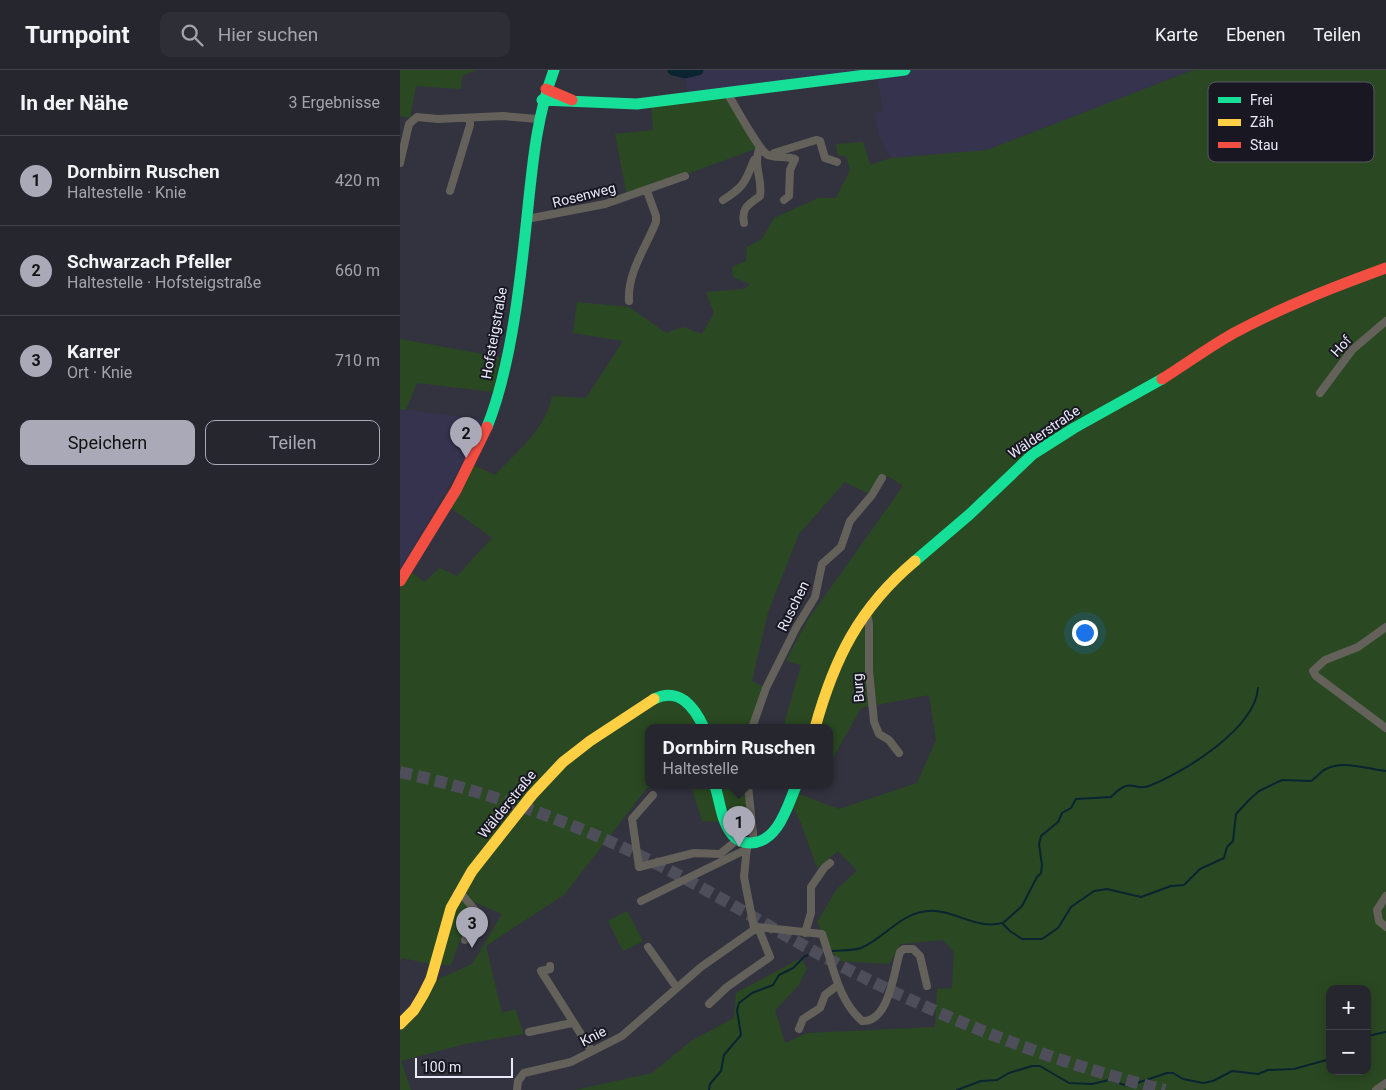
<!DOCTYPE html>
<html lang="de">
<meta charset="utf-8">
<style>
:root{--surface:#26262f;--page:#2e2e37;--text:#f1f3f6;--muted:#a4a5aa;--line:#42434b;--accent:#aaa9b8}
body{margin:0;font-family:Roboto,sans-serif;background:var(--page);color:var(--text)}
.controls{position:absolute;right:15px;bottom:15px;display:grid;overflow:hidden;border-radius:10px;box-shadow:0 2px 12px #0003}
.controls button{width:45px;height:45px;display:grid;place-items:center;padding:0;border:0;border-bottom:1px solid var(--line);background:var(--surface);color:var(--text);font:25px sans-serif}
.scale{position:absolute;left:15px;bottom:12px;width:98px;box-sizing:border-box;padding-left:5px;border:2px solid #eae9f9;border-top:0;font-size:14px;line-height:18px;white-space:nowrap;color:#eae9f9;-webkit-text-stroke:4px #181722;paint-order:stroke}
.you{position:absolute;left:684px;top:562px;width:18px;height:18px;margin:-12px;border:4px solid #fff;border-radius:50%;background:#1a73e8;box-shadow:0 0 0 8px #1a73e833}
.badge{display:grid;place-items:center;width:32px;height:32px;border-radius:50%;background:var(--accent);color:#111;font-size:16px;font-weight:700}
.pin{position:absolute;translate:-50% -41px;filter:drop-shadow(0 1px 2px #0008)}
.pin::after{content:'';position:absolute;top:26px;width:18px;height:15px;background:inherit;clip-path:polygon(0 0,100% 0,50% 100%)}
.popup{position:absolute;left:245px;top:654px;width:188px;height:65px;box-sizing:border-box;display:grid;place-content:center;border-radius:10px;background:var(--surface);filter:drop-shadow(0 1px 4px #0005);font-size:16px;white-space:nowrap;color:var(--muted)}
.popup b{font-size:19px;color:var(--text)}
.popup::after{content:'';position:absolute;left:50%;top:100%;margin-left:-10px;border:10px solid transparent;border-top-color:var(--surface)}
.list{margin:0;padding:0;list-style:none}
h2{display:flex;justify-content:space-between;align-items:center;height:65px;margin:0;padding:0 20px;font-size:21px}
h2 small{font-size:16px;font-weight:400;color:var(--muted)}
.list li{display:grid;grid-template-columns:32px 1fr auto;gap:15px;align-items:center;box-sizing:border-box;height:90px;padding:0 20px;border-top:1px solid var(--line)}
.list b{display:block;font-size:19px;white-space:nowrap}
.list p{margin:0;font-size:16px;white-space:nowrap;color:var(--muted)}
.list em{font-size:16px;font-style:normal;color:var(--muted)}
.actions{display:flex;gap:10px;padding:15px 20px}
.actions a{flex:1;padding:11px 0;border:1px solid var(--accent);border-radius:10px;text-align:center;font-size:18px;color:var(--accent)}
.actions .main{background:var(--accent);color:#111}
.icon{flex:none;width:28px;height:28px;fill:none;stroke:currentColor;stroke-width:2;stroke-linecap:round;stroke-linejoin:round}
.map{position:relative;flex:none;width:986px;height:1020px;overflow:hidden}
header{display:flex;align-items:center;gap:30px;box-sizing:border-box;height:70px;padding:0 25px;background:var(--surface);border-bottom:1px solid var(--line)}
header strong{font-size:24px}
nav{display:flex;gap:28px;margin-inline-start:auto;font-size:18px}
.search{width:350px;height:45px;background:var(--page);display:flex;align-items:center;gap:12px;box-sizing:border-box;padding:0 18px;border-radius:10px;color:var(--muted);font-size:19px}
main{display:flex}
aside{flex:1;background:var(--surface)}
.map>svg:first-child{display:block}
.built{fill:#36334f}
.green{fill:#2a4922;fill-rule:evenodd}
.lines{fill:none;stroke-linecap:round;stroke-linejoin:round}
.stream{stroke:#0a2431;stroke-width:2}
.river{stroke:#0a2431;stroke-width:11}
.primary-tunnel{stroke:#4e4e5b;stroke-width:12;stroke-dasharray:12 6;stroke-linecap:butt}
.street{stroke:#64615a;stroke-width:8}
.fast{stroke:#16e098;stroke-width:11}
.slow{stroke:#ffcf43;stroke-width:11}
.jam{stroke:#f24e42;stroke-width:11}
.labels{text-anchor:middle;dominant-baseline:central;stroke-width:4;stroke-linejoin:round;paint-order:stroke}
.street-label{font-size:14px;fill:#eae9f9;stroke:#181722}
.key{fill:#181722;stroke:#575662;stroke-width:1}
.key-label{font-size:14px;fill:#eae9f9}
</style>
<header>
<strong>Turnpoint</strong>
<div class="search"><svg class="icon" aria-label="search" viewBox="0 0 24 24"><circle cx="10" cy="10" r="6"/><path d="M15 15l6 6"/></svg>Hier suchen</div>
<nav><a>Karte</a><a>Ebenen</a><a>Teilen</a></nav>
</header>
<main>
<aside>
<h2>In der Nähe<small>3 Ergebnisse</small></h2>
<ul class="list">
<li><span class="badge">1</span><div><b>Dornbirn Ruschen</b><p>Haltestelle · Knie</p></div><em>420 m</em></li>
<li><span class="badge">2</span><div><b>Schwarzach Pfeller</b><p>Haltestelle · Hofsteigstraße</p></div><em>660 m</em></li>
<li><span class="badge">3</span><div><b>Karrer</b><p>Ort · Knie</p></div><em>710 m</em></li>
</ul>
<div class="actions"><a class="main">Speichern</a><a>Teilen</a></div>
</aside>
<div class="map">
<svg width="986" height="1020" viewBox="0 0 986 1020">
<rect width="100%" height="100%" fill="#33333f"/>
<path class="built" d="M 298,0 L 793,0 L 587,80 L 491,88 L 479,65 L 474,43 L 483,41 L 477,8 L 288,29 L 285,3 Z
M 0,339 L 85,350 L 66,387 L 0,499 Z"/>
<path class="green" d="M 0,0 L 77,0 L 62,6 L 61,19 L 16,16 L 10,48 L 0,46 Z
M 793,0 L 986,0 L 986,1020 L 175,1020 L 252,1003 L 291,971 L 334,948 L 336,923 L 401,888 L 407,898 L 398,916 L 375,940 L 385,973 L 407,963 L 535,957 L 537,919 L 552,918 L 554,882 L 543,870 L 501,874 L 489,894 L 437,891 L 417,852 L 437,819 L 457,801 L 438,781 L 417,798 L 401,753 L 391,734 L 396,723 L 439,739 L 517,713 L 536,670 L 529,625 L 461,638 L 429,695 L 429,658 L 383,658 L 401,595 L 386,591 L 407,551 L 503,416 L 488,406 L 467,423 L 445,412 L 399,464 L 368,542 L 352,611 L 364,617 L 349,658 L 249,658 L 249,716 L 257,716 L 247,718 L 164,825 L 86,876 L 102,943 L 115,939 L 124,964 L 65,974 L 1,991 L 11,1020 L 0,1020 L 0,957 L 34,911 L 72,894 L 102,844 L 74,832 L 51,895 L 31,894 L 2,888 L 0,892 L 0,518 L 10,501 L 24,512 L 40,498 L 57,506 L 92,468 L 48,436 L 73,395 L 95,405 C 116,383 147,357 152,326 L 186,328 L 223,271 L 173,263 L 177,232 L 229,237 L 266,263 L 283,257 L 302,264 L 314,243 L 306,222 L 344,219 L 350,214 L 333,207 L 332,197 L 346,191 L 347,177 L 362,169 L 374,148 L 418,128 L 436,128 L 450,100 L 446,86 L 438,86 L 436,74 L 463,72 L 470,95 L 491,88 L 587,80 ZM 930,919 L 967,919 L 967,1001 L 930,1001 Z
M 327,23 L 358,78 L 227,126 L 215,64 L 253,60 L 251,33 Z
M 0,269 L 100,287 L 94,322 L 17,313 L 6,340 L 0,339 Z
M 291,716 L 347,716 L 351,754 L 341,766 L 324,752 L 302,751 Z
M 227,841 L 243,871 L 223,881 L 208,851 Z"/>
<g class="lines">
<path class="stream" d="M 603,853 L 622,836 L 637,807 L 641,803 L 642,795 L 639,774 L 641,766 L 658,752 L 662,743 L 671,738 L 676,729 L 711,727 C 732,705 733,722 749,716 C 783,703 855,659 858,618
M 431,881 C 440,880 453,881 461,878 C 485,868 500,843 528,841 C 553,839 576,860 602,853 L 610,861 L 622,869 L 642,869 L 658,858 L 671,837 L 694,821 L 707,819 L 741,827 L 771,816 L 784,815 L 800,799 L 824,788 L 827,777 L 833,771 L 836,744 L 849,730 L 859,721 L 882,710 L 911,711 C 916,708 921,701 926,699 C 943,690 968,699 986,701
M 967,966 L 986,962
M 309,1020 L 310,1014 L 321,1001 L 324,985 L 341,965 L 337,940 L 339,933 L 352,923 L 373,915 L 379,905 L 393,898 L 405,886 L 424,881
M 557,1020 L 581,1011 L 597,1010 L 609,1003 L 632,996 L 640,996 L 669,1013 L 692,1014 L 709,1010 L 728,1016 L 767,1003 L 773,1003 L 783,1009 L 803,1013 L 813,1011 L 832,1001 L 858,1004 L 868,1000 L 894,999 L 930,989"/>
<path class="river" d="M 273,0 L 285,3 L 298,0"/>
<path class="primary-tunnel" d="M 0,702 C 90,722 176,753 259,795 C 322,827 382,865 445,898 C 547,950 654,993 765,1020"/>
<path class="street" d="M 327,23 C 335,35 359,81 368,85 C 375,88 386,86 395,89 L 390,100 L 389,126 L 384,130
M 374,83 L 416,70 L 420,71 L 425,88 L 437,92
M 0,93 L 9,54 L 17,47 L 38,49 L 103,46 L 137,49
M 50,121 L 70,55 L 70,48
M 323,130 C 345,116 345,112 354,90
M 127,149 L 205,134 L 285,106
M 344,153 C 341,138 348,135 360,126 C 363,110 353,97 359,79
M 229,231 C 227,203 246,177 256,152 L 256,146 L 247,121
M 920,323 L 952,280 L 986,251
M 464,544 L 468,548 L 469,554 L 469,601 L 474,652 L 479,664 L 489,670 L 499,683
M 986,557 L 958,577 L 925,590 L 913,601 L 916,606 L 986,658
M 352,658 L 366,618 L 396,558 L 415,527 L 422,494 L 441,477 L 450,451 L 472,425 L 482,408
M 348,716 L 354,773
M 253,725 L 232,749 L 239,797 L 294,783 L 320,784 L 337,770
M 347,776 L 344,807 L 354,858
M 57,824 L 64,827 L 75,840 L 65,870
M 986,826 L 977,840 L 979,851 L 986,857
M 241,831 L 347,779
M 405,863 L 411,843 L 411,817 L 424,798 L 430,793
M 248,877 L 277,918
M 150,896 L 150,899 L 141,901 L 191,980
M 309,934 L 327,917 L 370,887 L 358,857
M 399,959 L 403,949 L 420,938 L 425,925 L 438,915
M 129,962 L 172,953
M 117,1020 L 118,1011 L 124,1003 L 171,992 L 222,966 L 301,897 L 358,857 L 422,864 C 433,894 437,929 462,951 C 489,953 494,901 500,882 L 504,879 L 513,879 L 520,886 L 527,916
M 976,1020 L 986,1013"/>
<path class="fast" d="M 142,30 L 237,34 L 505,0
M 87,357 C 112,295 121,205 128,137 C 133,90 137,45 154,0
M 515,491 L 570,444 L 633,384 L 674,358 L 762,309
M 254,629 C 279,617 294,636 304,658
M 315,716 C 320,731 321,750 331,763 C 336,770 343,773 351,773 C 378,772 387,737 396,716"/>
<path class="slow" d="M 415,658 C 434,589 459,538 515,491
M 0,954 L 14,940 L 23,925 L 31,909 L 51,838 L 72,801 L 132,725 L 163,692 L 190,671 L 254,629"/>
<path class="jam" d="M 146,19 L 172,30
M 762,309 C 786,294 809,277 834,263 C 882,237 934,217 986,198
M 0,511 L 56,420 L 87,357"/>
</g>
<g class="labels">
<g class="street-label">
<text transform="translate(184 125) rotate(-14)">Rosenweg</text>
<text transform="translate(94 263) rotate(-80)">Hofsteigstraße</text>
<text transform="translate(941 276) rotate(-48)">Hof</text>
<text transform="translate(644 362) rotate(-34)">Wälderstraße</text>
<text transform="translate(393 536) rotate(-64)">Ruschen</text>
<text transform="translate(458 618) rotate(-94)">Burg</text>
<text transform="translate(107 734) rotate(-51)">Wälderstraße</text>
<text transform="translate(193 966) rotate(-27)">Knie</text>
</g>
</g>
<rect x="808" y="12" width="166" height="80" rx="8" class="key"/>
<rect x="818" y="27" width="23" height="6" fill="#16e098"/>
<rect x="818" y="49" width="23" height="7" fill="#ffcf43"/>
<rect x="818" y="72" width="23" height="6" fill="#f24e42"/>
<g class="key-label">
<text x="850" y="35">Frei</text>
<text x="850" y="57">Zäh</text>
<text x="850" y="80">Stau</text>
</g>
</svg>
<div class="controls">
<button>+</button>
<button>−</button>
</div>
<div class="scale">100 m</div>
<div class="you"></div>
<div class="pin badge" style="left:339px;top:777px">1</div>
<div class="popup"><b>Dornbirn Ruschen</b>Haltestelle</div>
<div class="pin badge" style="left:66px;top:388px">2</div>
<div class="pin badge" style="left:72px;top:878px">3</div>
</div>
</main>
